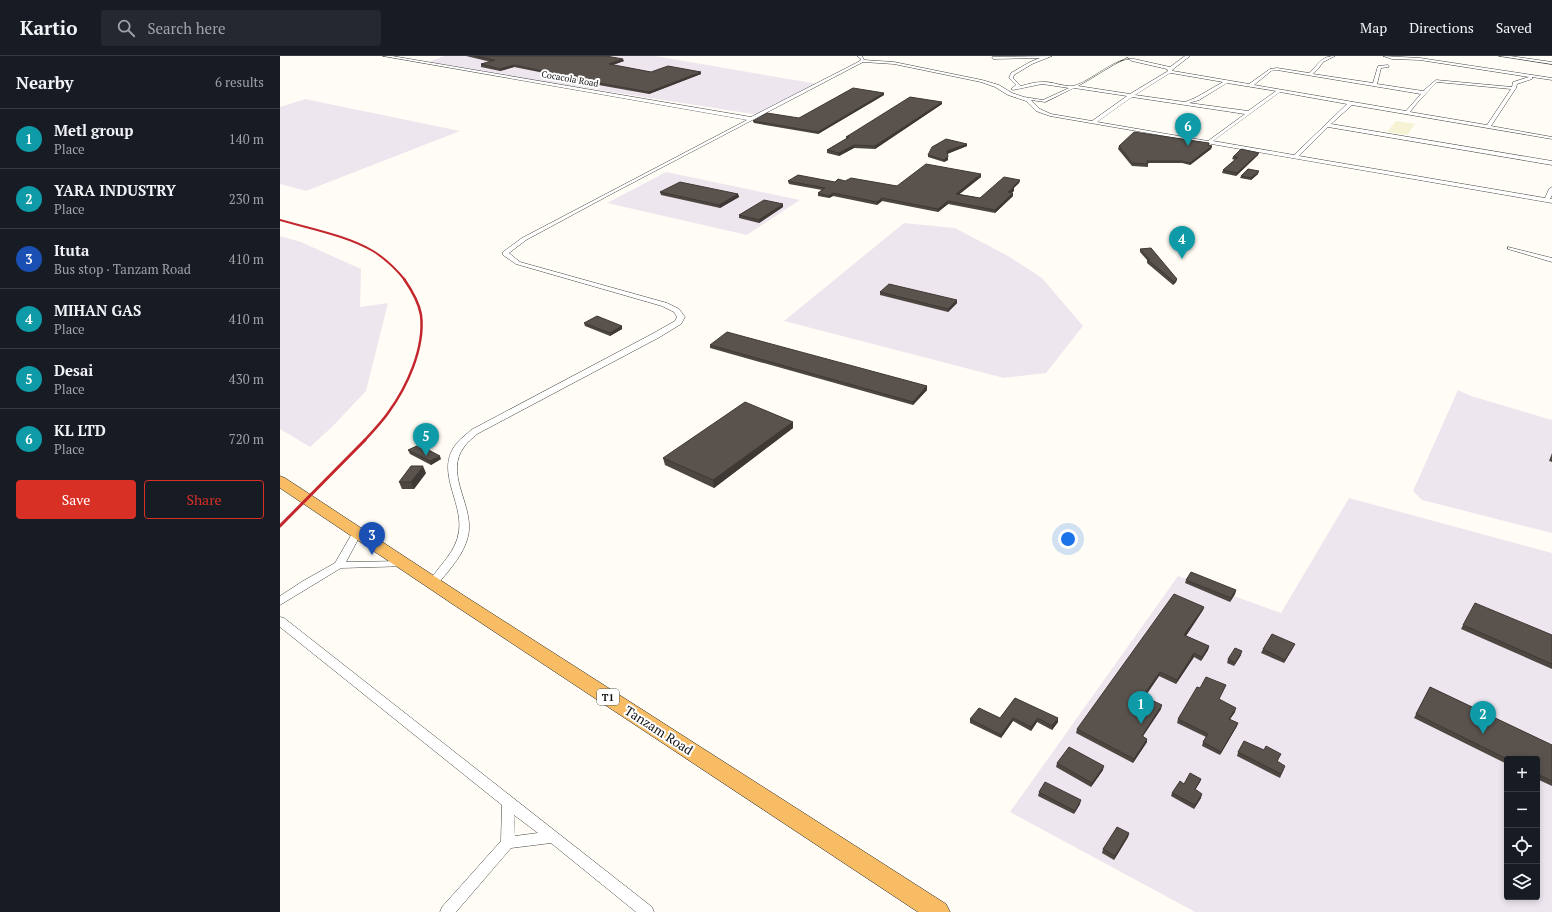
<!DOCTYPE html>
<meta charset="utf-8">
<style>
:root{--surface:#171b24;--page:#242831;--text:#f1f3f6;--muted:#9ea1a6;--line:#363941;--accent:#d93025}
body{margin:0;font-family:"PT Serif",serif;background:var(--page);color:var(--text)}
.controls{position:absolute;right:12px;bottom:12px;display:grid;overflow:hidden;border-radius:4px;box-shadow:0 2px 6px #0003}
.controls button{width:36px;height:36px;display:grid;place-items:center;padding:0;border:0;border-bottom:1px solid var(--line);background:var(--surface);color:var(--text);font:20px sans-serif}
.you{position:absolute;left:788px;top:483px;width:14px;height:14px;margin:-10px;border:3px solid #fff;border-radius:50%;background:#1a73e8;box-shadow:0 0 0 6px #1a73e833}
.badge{display:grid;place-items:center;width:26px;height:26px;border-radius:50%;background:var(--accent);color:#fff;font-size:13px;font-weight:700}
.pin{position:absolute;translate:-50% -33px;filter:drop-shadow(0 1px 2px #0008)}
.pin::after{content:'';position:absolute;top:21px;width:14px;height:12px;background:inherit;clip-path:polygon(0 0,100% 0,50% 100%)}
.list{margin:0;padding:0;list-style:none}
h2{display:flex;justify-content:space-between;align-items:center;height:52px;margin:0;padding:0 16px;font-size:17px}
h2 small{font-size:13px;font-weight:400;color:var(--muted)}
.list li{display:grid;grid-template-columns:26px 1fr auto;gap:12px;align-items:center;box-sizing:border-box;height:60px;padding:0 16px;border-top:1px solid var(--line)}
.list b{display:block;font-size:15px;white-space:nowrap}
.list p{margin:0;font-size:13px;white-space:nowrap;color:var(--muted)}
.list em{font-size:13px;font-style:normal;color:var(--muted)}
.actions{display:flex;gap:8px;padding:12px 16px}
.actions a{flex:1;padding:9px 0;border:1px solid var(--accent);border-radius:4px;text-align:center;font-size:14px;color:var(--accent)}
.actions .main{background:var(--accent);color:#fff}
.icon{flex:none;width:22px;height:22px;fill:none;stroke:currentColor;stroke-width:2;stroke-linecap:round;stroke-linejoin:round}
.map{position:relative;flex:none;width:1272px;height:856px;overflow:hidden}
header{display:flex;align-items:center;gap:24px;box-sizing:border-box;height:56px;padding:0 20px;background:var(--surface);border-bottom:1px solid var(--line)}
header strong{font-size:19px}
nav{display:flex;gap:22px;margin-inline-start:auto;font-size:14px}
.search{width:280px;height:36px;background:var(--page);display:flex;align-items:center;gap:10px;box-sizing:border-box;padding:0 14px;border-radius:4px;color:var(--muted);font-size:15px}
main{display:flex}
aside{flex:1;background:var(--surface)}
.map>svg:first-child{display:block}
.industrial{fill:#eee6ef;fill-rule:evenodd}
.farmland{fill:#f6f3d4}
.lines{fill:none;stroke-linecap:round;stroke-linejoin:round}
.minor-casing{stroke:#444;stroke-width:1}
.trunk-casing{stroke:#222;stroke-width:1}
.minor{fill:#fff;fill-rule:evenodd}
.trunk{fill:#f7bc64;fill-rule:evenodd}
.rail-far2{stroke:#c4262e;stroke-width:2}
.rail-far1{stroke:#c4262e;stroke-width:2.5}
.rail{stroke:#c4262e;stroke-width:3}
.wall{fill:#4d4742}
.shaded-wall{fill:#3f3936}
.building{fill:#5a524d;stroke:#3f3936}
.labels{text-anchor:middle;dominant-baseline:central;stroke-width:4;stroke-linejoin:round;paint-order:stroke}
.far-street-label{font-size:9px;fill:#111;stroke:#fff}
.shield{fill:#fff;stroke:#585858;stroke-width:1}
.shield-label{font-size:10px;font-weight:bold;fill:#111}
.near-street-label{font-size:13px;fill:#111;stroke:#fff}
</style>
<header>
<strong>Kartio</strong>
<div class="search"><svg class="icon" aria-label="search" viewBox="0 0 24 24"><circle cx="10" cy="10" r="6"/><path d="M15 15l6 6"/></svg>Search here</div>
<nav><a>Map</a><a>Directions</a><a>Saved</a></nav>
</header>
<main>
<aside>
<h2>Nearby<small>6 results</small></h2>
<ul class="list">
<li><span class="badge" style="background:#0f9aa8">1</span><div><b>Metl group</b><p>Place</p></div><em>140 m</em></li>
<li><span class="badge" style="background:#0f9aa8">2</span><div><b>YARA INDUSTRY</b><p>Place</p></div><em>230 m</em></li>
<li><span class="badge" style="background:#1a4fb4">3</span><div><b>Ituta</b><p>Bus stop · Tanzam Road</p></div><em>410 m</em></li>
<li><span class="badge" style="background:#0f9aa8">4</span><div><b>MIHAN GAS</b><p>Place</p></div><em>410 m</em></li>
<li><span class="badge" style="background:#0f9aa8">5</span><div><b>Desai</b><p>Place</p></div><em>430 m</em></li>
<li><span class="badge" style="background:#0f9aa8">6</span><div><b>KL LTD</b><p>Place</p></div><em>720 m</em></li>
</ul>
<div class="actions"><a class="main">Save</a><a>Share</a></div>
</aside>
<div class="map">
<svg width="1272" height="856" viewBox="0 0 1272 856">
<rect width="100%" height="100%" fill="#fffdf5"/>
<path class="industrial" d="M 164,0 L 375,0 L 538,28 L 479,59 L 146,7 Z
M 25,43 L 180,75 L 26,135 L 0,128 L 0,51 Z
M 386,116 L 520,144 L 467,179 L 327,147 Z
M 624,167 L 675,172 L 728,200 L 762,222 L 803,270 L 766,317 L 724,322 L 504,265 Z
M 0,180 L 21,186 L 81,213 L 80,251 L 108,247 L 86,335 L 51,372 L 30,391 L 0,373 Z
M 1178,334 L 1191,340 L 1272,364 L 1272,477 L 1142,444 L 1133,435 Z
M 1069,442 L 1272,497 L 1272,856 L 915,856 L 730,756 L 898,520 L 1001,557 ZM 1227,703 L 1257,703 L 1257,841 L 1227,841 Z"/>
<path class="farmland" d="M 1116,65 L 1135,68 L 1127,79 L 1107,76 Z"/>
<g class="lines">
<g class="minor-casing">
<path id="minor" d="M 103,0 L 112,0 L 471,61 L 580,5 L 581,3 L 577,0 L 582,0 L 584,4 L 614,6 L 702,24 L 719,29 L 732,37 L 744,41 L 763,44 L 789,32 L 762,28 L 733,34 L 731,33 L 736,29 L 729,22 L 731,17 L 750,6 L 760,2 L 713,3 L 712,1 L 772,0 L 752,8 L 734,19 L 733,22 L 741,30 C 748,28 755,26 762,26 C 771,25 784,31 793,30 C 811,26 836,0 854,3 L 890,11 L 905,0 L 910,0 L 892,14 L 893,15 L 969,28 L 990,13 L 997,12 L 1029,17 C 1039,9 1040,0 1055,0 L 1043,6 L 1038,13 L 1033,18 L 1093,27 L 1098,10 L 1108,9 L 1109,11 L 1101,12 L 1097,28 L 1143,35 L 1156,24 L 1232,31 L 1233,26 L 1249,21 L 1140,4 L 1112,3 L 1103,0 L 1140,2 L 1272,22 L 1272,24 L 1252,21 L 1252,23 L 1237,28 L 1236,32 L 1211,70 L 1272,81 L 1272,83 L 1072,49 L 1051,68 L 1272,105 L 1272,109 L 1048,71 L 1019,100 L 1265,142 L 1269,133 L 1272,131 L 1272,139 L 1270,143 L 1272,143 L 1272,147 L 770,60 L 756,55 L 746,45 L 728,39 L 715,31 L 701,26 L 614,8 L 583,6 L 335,136 L 246,184 L 229,197 L 240,206 L 387,247 L 399,253 L 405,261 L 401,268 L 378,282 L 197,378 C 193,382 187,386 184,391 C 165,416 191,446 189,474 C 187,496 169,514 157,529 L 149,529 L 148,527 C 159,509 176,497 179,475 C 183,445 154,414 177,387 C 181,382 187,378 191,374 L 372,278 L 395,265 L 397,261 L 394,256 L 382,250 L 236,208 L 223,199 L 223,196 L 242,182 L 467,64 ZM 847,2 L 852,5 L 887,13 L 888,15 L 850,38 L 798,30 C 815,21 829,10 847,2 ZM 997,14 L 1141,38 L 1126,55 L 974,29 L 991,15 ZM 890,17 L 891,17 L 943,26 L 915,42 L 905,46 L 855,39 ZM 1157,26 L 1231,33 L 1207,69 L 1130,56 L 1137,47 ZM 947,27 L 996,35 L 968,55 L 909,47 L 919,44 ZM 794,32 L 847,40 L 812,65 L 771,58 L 760,53 L 751,44 L 765,46 ZM 1000,36 L 1067,48 L 1014,99 L 933,85 ZM 852,41 L 965,58 L 928,85 L 817,66 Z
M 1219,0 L 1230,0 L 1272,6 L 1272,8 Z
M 1228,191 L 1272,202 L 1272,206 L 1228,193 Z
M 77,473 L 82,476 L 66,506 L 125,505 L 129,506 L 130,508 L 129,510 L 61,512 L 0,549 L 0,540 L 23,525 L 55,507 L 74,474 Z
M 0,561 L 4,562 L 372,851 L 374,856 L 356,856 L 271,787 L 231,792 L 176,856 L 160,856 L 162,851 L 221,785 L 222,749 L 0,571 ZM 234,759 L 258,777 L 235,780 Z"/>
</g>
<g class="trunk-casing">
<path id="trunk" d="M 0,420 L 5,422 L 183,539 L 666,848 L 670,856 L 638,856 L 171,547 L 0,432 Z"/>
</g>
<use href="#minor" class="minor"/>
<use href="#trunk" class="trunk"/>
<path class="rail-far2" d="M 0,164 C 28,172 68,180 93,195 C 106,203 116,213 125,224"/>
<path class="rail-far1" d="M 84,385 C 92,376 101,367 108,357 C 127,331 145,292 141,259 C 139,247 131,233 124,223"/>
<path class="rail" d="M 0,470 L 85,384"/>
</g>
<path class="wall" d="M 186,0 L 326,0 L 344,5 L 333,9 L 371,16 L 421,18 L 369,38 L 279,22 L 279,20 L 234,11 L 220,15 L 201,11 L 201,8 L 211,6 Z
M 604,37 L 604,39 L 538,78 L 474,67 L 473,65 L 519,62 Z
M 662,46 L 662,48 L 595,93 L 574,92 L 559,100 L 547,97 L 547,94 L 566,83 L 566,81 Z
M 929,87 L 929,89 L 932,90 L 931,93 L 910,109 L 902,107 L 868,107 L 868,111 L 852,110 L 838,93 L 839,90 Z
M 687,88 L 687,90 L 667,98 L 668,104 L 664,106 L 648,101 L 648,99 Z
M 978,99 L 956,120 L 942,117 L 943,114 L 955,104 L 952,103 L 953,101 Z
M 978,118 L 971,124 L 960,122 L 961,120 Z
M 701,121 L 679,138 L 700,142 L 740,124 L 739,127 L 734,132 L 734,135 L 731,137 L 733,140 L 715,157 L 668,148 L 658,156 L 602,145 L 597,149 L 553,140 L 549,142 L 538,140 L 538,137 L 542,134 L 509,128 L 508,125 L 555,126 L 565,125 L 617,130 Z
M 380,136 L 458,138 L 459,141 L 440,152 L 381,139 Z
M 503,151 L 479,167 L 459,162 L 459,159 Z
M 860,193 L 897,223 L 896,226 L 893,229 L 867,207 L 867,204 L 860,196 Z
M 600,236 L 677,244 L 677,247 L 668,256 L 600,239 Z
M 304,267 L 342,270 L 342,273 L 330,280 L 305,270 Z
M 430,289 L 647,330 L 647,334 L 633,349 L 430,292 Z
M 513,366 L 513,372 L 434,432 L 385,409 L 383,402 Z
M 128,394 L 161,403 L 151,409 L 130,398 Z
M 1272,397 L 1272,406 L 1269,405 Z
M 146,417 L 134,433 L 122,433 L 119,426 Z
M 906,524 L 956,534 L 955,538 L 950,546 L 905,527 Z
M 924,551 L 923,554 L 906,580 L 929,590 L 928,594 L 921,605 L 914,601 L 896,628 L 879,620 L 865,641 L 881,653 L 863,680 L 867,686 L 853,707 L 796,677 L 797,673 Z
M 1183,569 L 1272,579 L 1272,613 L 1181,573 Z
M 1013,592 L 1004,607 L 981,597 L 983,593 Z
M 961,599 L 954,610 L 947,607 L 948,603 Z
M 946,629 L 939,643 L 955,656 L 950,663 L 957,670 L 940,699 L 922,690 L 923,686 L 926,681 L 897,667 L 898,663 L 920,632 Z
M 1150,631 L 1272,689 L 1272,730 L 1257,723 L 1257,703 L 1227,703 L 1227,708 L 1134,662 Z
M 735,642 L 778,666 L 772,674 L 757,666 L 751,675 L 733,665 L 721,682 L 690,667 L 690,663 L 720,662 Z
M 958,696 L 999,702 L 997,706 L 1004,713 L 1000,722 L 957,700 Z
M 777,707 L 823,714 L 811,731 L 776,711 Z
M 921,723 L 920,726 L 915,734 L 921,742 L 914,753 L 891,740 L 892,737 L 904,728 Z
M 759,736 L 800,748 L 794,758 L 758,740 Z
M 849,777 L 848,781 L 834,804 L 822,797 L 823,793 Z"/>
<path class="shaded-wall" d="M 343,3 L 344,5 L 329,10 L 329,8 Z
M 234,9 L 234,11 L 220,15 L 220,13 Z
M 421,16 L 421,18 L 369,38 L 369,36 Z
M 604,37 L 604,39 L 538,78 L 538,76 Z
M 662,46 L 662,48 L 595,93 L 595,90 Z
M 687,88 L 687,90 L 667,98 L 667,95 Z
M 574,89 L 574,92 L 559,100 L 559,97 Z
M 932,90 L 931,93 L 910,109 L 910,107 Z
M 979,97 L 978,99 L 956,120 L 957,117 Z
M 668,101 L 668,104 L 664,106 L 664,104 Z
M 979,115 L 978,118 L 971,124 L 971,122 Z
M 701,118 L 701,121 L 676,141 L 676,138 Z
M 740,124 L 739,127 L 732,133 L 734,132 L 734,135 L 728,139 L 728,136 Z
M 553,137 L 553,140 L 549,142 L 549,140 Z
M 733,137 L 733,140 L 715,157 L 715,154 Z
M 458,138 L 459,141 L 440,152 L 439,149 Z
M 602,142 L 602,145 L 597,149 L 597,146 Z
M 668,145 L 668,148 L 658,156 L 658,153 Z
M 503,148 L 503,151 L 479,167 L 479,164 Z
M 897,223 L 896,226 L 893,229 L 894,226 Z
M 677,244 L 677,247 L 668,256 L 668,253 Z
M 342,270 L 342,273 L 330,280 L 330,277 Z
M 647,330 L 647,334 L 633,349 L 633,346 Z
M 513,366 L 513,372 L 434,432 L 433,424 Z
M 160,400 L 161,403 L 151,409 L 150,405 Z
M 143,410 L 146,417 L 134,433 L 131,426 Z
M 956,534 L 955,538 L 950,546 L 951,542 Z
M 924,551 L 923,554 L 904,583 L 904,579 Z
M 1015,588 L 1013,592 L 1004,607 L 1005,604 Z
M 929,590 L 928,594 L 921,605 L 922,601 Z
M 962,595 L 961,599 L 954,610 L 955,607 Z
M 914,597 L 914,601 L 896,628 L 897,624 Z
M 880,616 L 879,620 L 862,644 L 863,640 Z
M 882,649 L 881,653 L 861,683 L 862,680 Z
M 956,652 L 955,656 L 948,666 L 949,663 Z
M 733,662 L 733,665 L 721,682 L 721,679 Z
M 758,662 L 757,666 L 751,675 L 751,671 Z
M 778,662 L 778,666 L 772,674 L 772,670 Z
M 958,667 L 957,670 L 940,699 L 941,696 Z
M 867,683 L 867,686 L 853,707 L 854,703 Z
M 824,710 L 823,714 L 811,731 L 812,727 Z
M 921,723 L 920,726 L 913,737 L 915,733 Z
M 922,738 L 921,742 L 914,753 L 915,749 Z
M 801,744 L 800,748 L 794,758 L 795,755 Z
M 849,777 L 848,781 L 834,804 L 835,800 Z"/>
<path class="building" d="M 195,0 L 326,0 L 343,3 L 329,8 L 371,16 L 388,10 L 421,16 L 369,36 L 278,20 L 282,19 L 234,9 L 220,13 L 201,8 L 215,4 Z
M 573,32 L 604,37 L 538,76 L 473,65 L 487,57 L 519,62 Z
M 630,41 L 662,46 L 595,90 L 574,89 L 559,97 L 547,94 L 569,81 L 566,81 Z
M 854,76 L 929,87 L 928,89 L 932,90 L 910,107 L 902,105 L 867,105 L 868,108 L 852,107 L 839,90 Z
M 666,83 L 687,88 L 667,95 L 668,101 L 664,104 L 648,99 L 652,91 Z
M 961,93 L 979,97 L 957,117 L 943,114 L 958,101 L 953,101 Z
M 646,108 L 701,118 L 676,138 L 700,142 L 724,121 L 740,124 L 732,132 L 734,132 L 728,136 L 733,137 L 715,154 L 668,145 L 658,153 L 602,142 L 597,146 L 553,137 L 549,140 L 538,137 L 545,132 L 508,125 L 518,119 L 555,126 L 558,123 L 565,125 L 571,122 L 617,130 Z
M 968,113 L 979,115 L 971,122 L 961,120 Z
M 400,126 L 458,138 L 439,149 L 380,136 Z
M 484,144 L 503,148 L 479,164 L 459,159 Z
M 871,192 L 897,223 L 894,226 L 868,204 L 870,204 L 860,193 Z
M 609,228 L 677,244 L 668,253 L 600,236 Z
M 317,260 L 342,270 L 330,277 L 304,267 Z
M 447,276 L 647,330 L 633,346 L 430,289 Z
M 465,346 L 513,366 L 433,424 L 383,402 Z
M 139,389 L 160,400 L 150,405 L 128,394 Z
M 131,410 L 143,410 L 131,426 L 119,426 Z
M 911,516 L 956,534 L 951,542 L 906,524 Z
M 894,538 L 924,551 L 904,579 L 929,590 L 922,601 L 914,597 L 897,624 L 880,616 L 863,640 L 882,649 L 862,680 L 867,683 L 854,703 L 797,673 Z
M 1195,547 L 1272,579 L 1272,608 L 1183,569 Z
M 992,578 L 1015,588 L 1005,604 L 983,593 Z
M 955,592 L 962,595 L 955,607 L 948,603 Z
M 926,621 L 946,629 L 939,643 L 956,652 L 949,663 L 958,667 L 941,696 L 923,686 L 928,678 L 898,663 L 917,631 L 920,632 Z
M 1150,631 L 1272,689 L 1272,725 L 1257,718 L 1257,703 L 1227,703 L 1136,658 Z
M 735,642 L 778,662 L 772,670 L 758,662 L 751,671 L 733,662 L 721,679 L 690,663 L 699,652 L 720,662 Z
M 964,685 L 984,694 L 986,690 L 1001,698 L 997,705 L 1005,710 L 1001,718 L 958,696 Z
M 789,691 L 824,710 L 812,727 L 777,707 Z
M 910,717 L 921,723 L 915,733 L 922,738 L 915,749 L 892,737 L 900,725 L 904,728 Z
M 765,726 L 801,744 L 795,755 L 759,736 Z
M 837,771 L 849,777 L 835,800 L 823,793 Z"/>
<g class="labels">
<g class="far-street-label">
<text transform="translate(290 23) rotate(10)">Cocacola Road</text>
</g>
<rect class="shield" x="317" y="633" width="22" height="16" rx="3"/>
<g class="shield-label">
<text x="328" y="641">T1</text>
</g>
<g class="near-street-label">
<text transform="translate(379 674) rotate(33)">Tanzam Road</text>
</g>
</g>
</svg>
<div class="controls">
<button>+</button>
<button>−</button>
<button><svg class="icon" aria-label="locate" viewBox="0 0 24 24"><circle cx="12" cy="12" r="6"/><path d="M12 2v4M12 18v4M2 12h4M18 12h4"/></svg></button>
<button><svg class="icon" aria-label="layers" viewBox="0 0 24 24"><path d="M12 4l9 5-9 5-9-5zM3 14l9 5 9-5"/></svg></button>
</div>
<div class="you"></div>
<div class="pin badge" style="left:861px;top:668px;background:#0f9aa8">1</div>
<div class="pin badge" style="left:1203px;top:678px;background:#0f9aa8">2</div>
<div class="pin badge" style="left:92px;top:499px;background:#1a4fb4">3</div>
<div class="pin badge" style="left:902px;top:203px;background:#0f9aa8">4</div>
<div class="pin badge" style="left:146px;top:400px;background:#0f9aa8">5</div>
<div class="pin badge" style="left:908px;top:90px;background:#0f9aa8">6</div>
</div>
</main>
